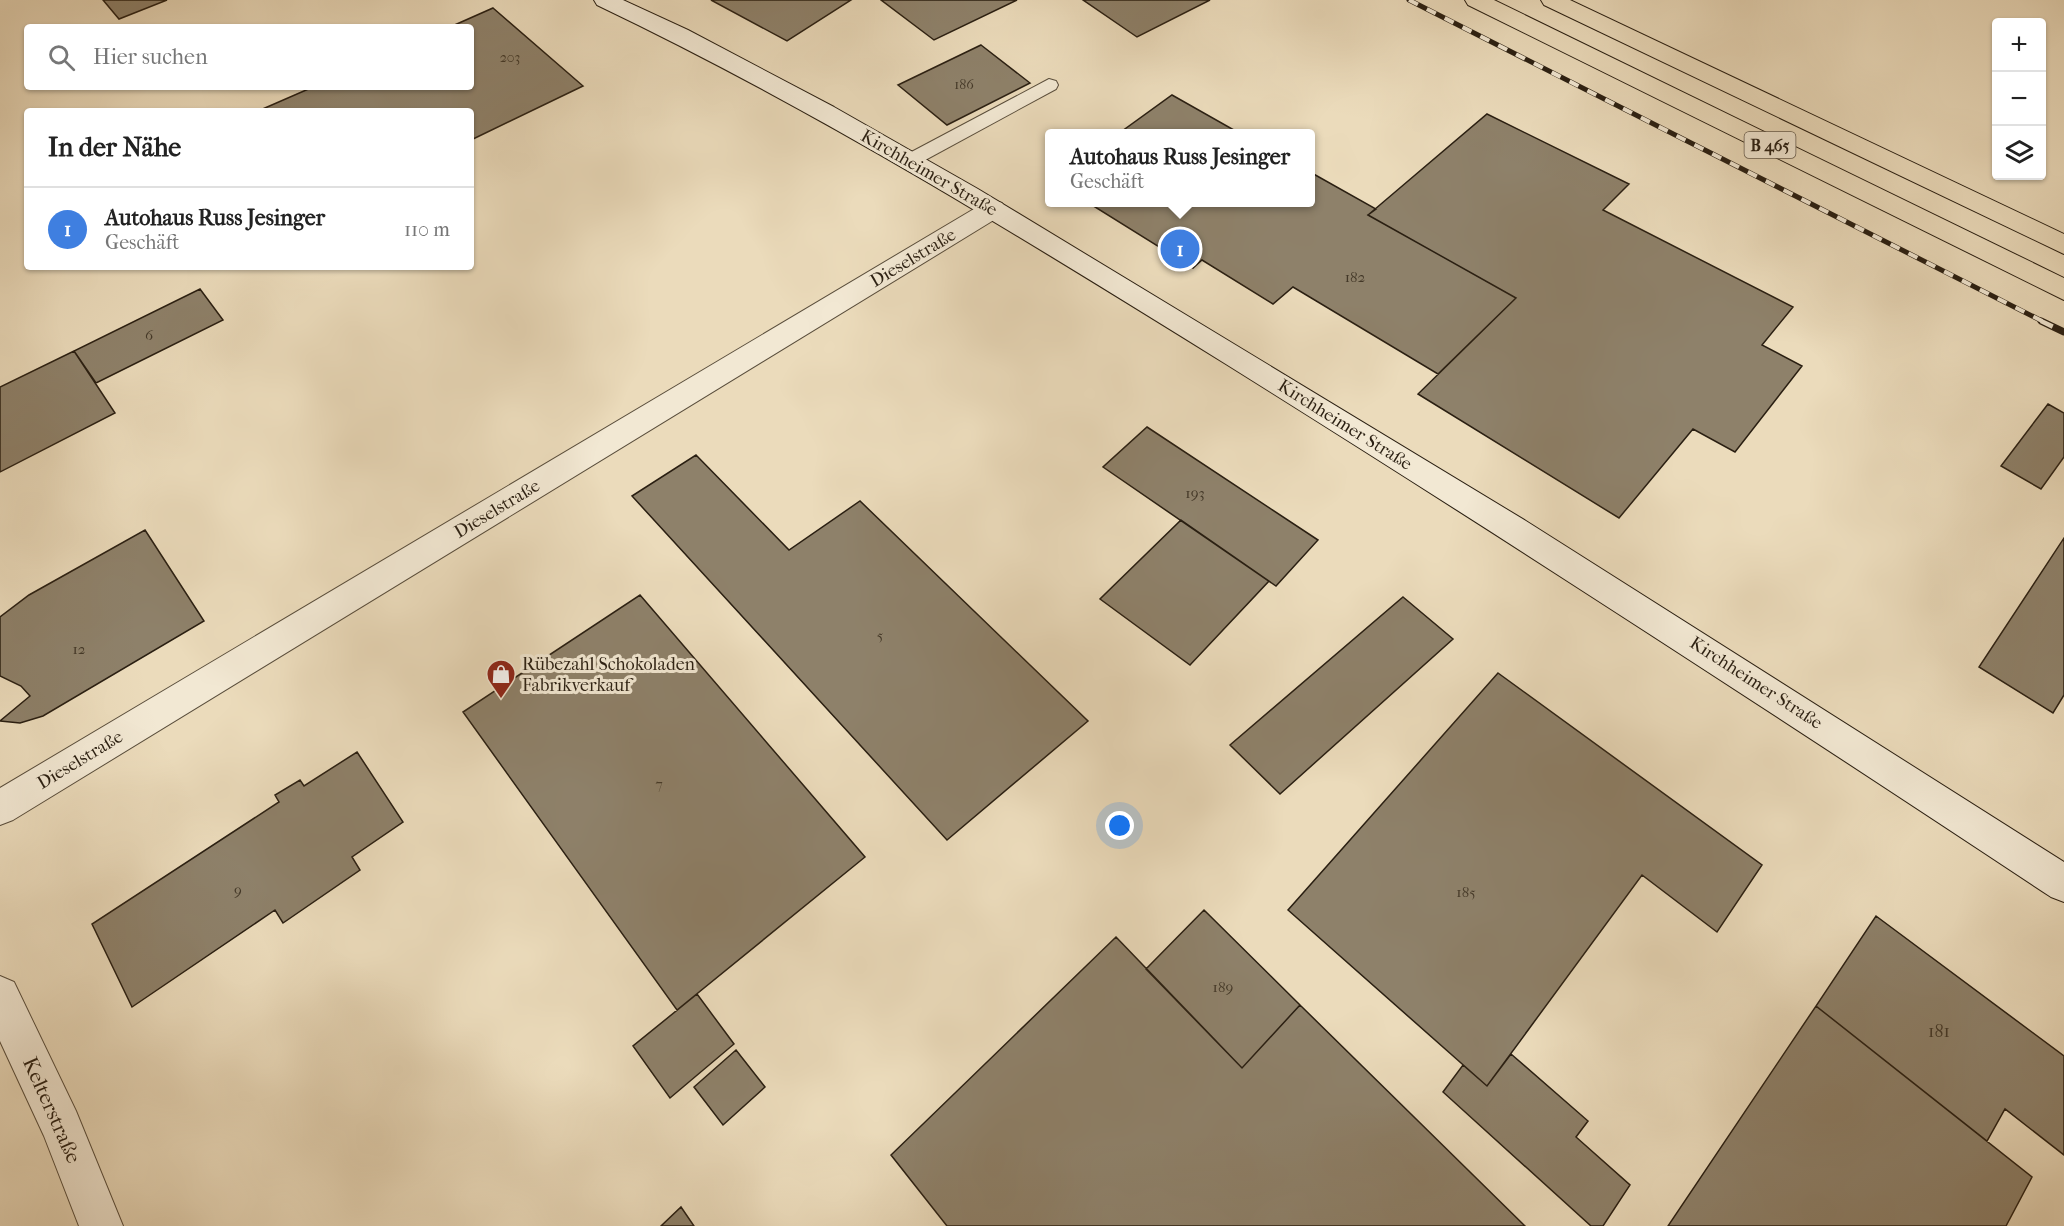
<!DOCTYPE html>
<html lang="de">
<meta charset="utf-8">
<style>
:root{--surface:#fff;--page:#f2f2f2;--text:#222;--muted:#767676;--line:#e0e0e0;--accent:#8f2418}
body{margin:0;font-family:"IM FELL French Canon",serif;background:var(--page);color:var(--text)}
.controls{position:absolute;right:18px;top:18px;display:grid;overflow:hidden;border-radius:6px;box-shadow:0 2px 4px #0004}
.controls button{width:54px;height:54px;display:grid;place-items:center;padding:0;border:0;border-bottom:2px solid var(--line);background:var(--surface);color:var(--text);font:30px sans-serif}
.you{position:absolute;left:1120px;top:826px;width:21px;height:21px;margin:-15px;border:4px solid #fff;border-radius:50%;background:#1a73e8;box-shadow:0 0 0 9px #1a73e833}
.badge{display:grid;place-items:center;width:39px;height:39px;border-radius:50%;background:var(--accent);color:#fff;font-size:20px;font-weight:700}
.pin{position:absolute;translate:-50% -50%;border:3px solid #fff;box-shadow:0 2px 6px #0006}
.popup{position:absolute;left:1045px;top:129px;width:270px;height:78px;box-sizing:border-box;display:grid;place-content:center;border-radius:6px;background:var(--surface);filter:drop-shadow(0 2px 4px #0005);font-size:20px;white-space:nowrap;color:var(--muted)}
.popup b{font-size:22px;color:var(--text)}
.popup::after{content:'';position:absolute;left:50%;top:100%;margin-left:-12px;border:12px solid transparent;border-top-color:var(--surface)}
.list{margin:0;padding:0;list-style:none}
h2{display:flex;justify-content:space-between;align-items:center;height:78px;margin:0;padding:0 24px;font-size:26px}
h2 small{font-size:20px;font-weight:400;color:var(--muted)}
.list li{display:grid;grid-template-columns:39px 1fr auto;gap:18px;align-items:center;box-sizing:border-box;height:84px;padding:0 24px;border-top:2px solid var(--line)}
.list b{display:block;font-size:22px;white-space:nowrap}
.list p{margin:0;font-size:20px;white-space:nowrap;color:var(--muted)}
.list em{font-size:20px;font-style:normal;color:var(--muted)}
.icon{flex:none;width:33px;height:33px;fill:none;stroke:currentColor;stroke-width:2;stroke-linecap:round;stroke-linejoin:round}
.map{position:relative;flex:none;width:2064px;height:1226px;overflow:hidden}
.search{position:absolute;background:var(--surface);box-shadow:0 2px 4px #0004;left:24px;top:24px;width:450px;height:66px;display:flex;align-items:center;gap:15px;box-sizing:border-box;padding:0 21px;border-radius:6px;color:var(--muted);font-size:22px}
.panel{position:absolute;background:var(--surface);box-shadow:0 2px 4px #0004;left:24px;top:108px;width:450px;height:162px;border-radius:6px}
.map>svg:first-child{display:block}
.building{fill:#8e816a;stroke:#2a1f12;stroke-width:1.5}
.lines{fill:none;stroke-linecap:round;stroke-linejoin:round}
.lane-casing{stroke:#5a4e3c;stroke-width:2}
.street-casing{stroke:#5a4e3c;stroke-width:2}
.secondary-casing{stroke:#2a1f12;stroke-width:2}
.primary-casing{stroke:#2a1f12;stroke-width:2}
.lane{fill:#f2e8d3;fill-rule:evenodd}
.street{fill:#f2e8d3;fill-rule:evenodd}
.secondary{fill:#f2e8d3;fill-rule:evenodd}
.primary{fill:#ebdbbb;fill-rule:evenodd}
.rail-far1-casing{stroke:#2a1f12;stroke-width:5}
.rail-casing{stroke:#2a1f12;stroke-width:7}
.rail-far1{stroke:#f2e8d3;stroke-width:4;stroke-dasharray:10;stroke-linecap:butt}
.rail{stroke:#f2e8d3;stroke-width:4.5;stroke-dasharray:13;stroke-linecap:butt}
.labels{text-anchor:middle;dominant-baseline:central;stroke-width:6;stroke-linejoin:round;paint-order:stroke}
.far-number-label{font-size:14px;fill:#433828}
.number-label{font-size:15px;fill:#433828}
.shield{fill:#f2e8d3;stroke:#665b4c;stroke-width:1.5}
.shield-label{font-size:16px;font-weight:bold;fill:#2a1f12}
.street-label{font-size:18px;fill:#2a1f12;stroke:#f2e8d3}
.poi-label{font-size:18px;fill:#2a1f12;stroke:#f2e8d3;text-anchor:start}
.near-number-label{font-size:18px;fill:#433828}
.near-street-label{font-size:21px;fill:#2a1f12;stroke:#f2e8d3}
</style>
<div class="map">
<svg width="2064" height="1226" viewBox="0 0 2064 1226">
<rect width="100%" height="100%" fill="#ebdbbb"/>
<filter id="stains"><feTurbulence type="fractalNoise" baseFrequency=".00333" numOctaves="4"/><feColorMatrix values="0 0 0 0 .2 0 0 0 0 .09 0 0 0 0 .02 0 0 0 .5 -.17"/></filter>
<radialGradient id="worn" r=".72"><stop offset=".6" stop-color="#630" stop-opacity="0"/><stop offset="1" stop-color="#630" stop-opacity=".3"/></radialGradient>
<path class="building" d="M 103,0 L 167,0 L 119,19 Z
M 711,0 L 851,0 L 787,41 Z
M 881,0 L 1017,0 L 934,40 Z
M 1083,0 L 1210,0 L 1137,37 Z
M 493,8 L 583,86 L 471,140 L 471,111 L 258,111 L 313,87 L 471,87 L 471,27 L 450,27 Z
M 981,45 L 1030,83 L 947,125 L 898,85 Z
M 1172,95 L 1241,134 L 1118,134 Z
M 1487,114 L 1629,184 L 1603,210 L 1793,307 L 1762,345 L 1802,366 L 1735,452 L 1693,429 L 1619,518 L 1418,394 L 1516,298 L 1368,215 Z
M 1310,172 L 1376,209 L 1368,215 L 1516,298 L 1438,374 L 1293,287 L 1273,304 L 1202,260 L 1193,268 L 1087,202 L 1310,202 Z
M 200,289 L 223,320 L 96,383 L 74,351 Z
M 74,351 L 115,413 L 0,472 L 0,387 Z
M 2048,404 L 2064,413 L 2064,457 L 2041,489 L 2001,466 Z
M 1147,427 L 1318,540 L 1276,586 L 1103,467 Z
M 696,455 L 789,550 L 860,501 L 1088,721 L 947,840 L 632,496 Z
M 1181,520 L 1269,581 L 1190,665 L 1100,599 Z
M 145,530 L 204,621 L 43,716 L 20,723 L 0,721 L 30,696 L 21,686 L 0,676 L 0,617 L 29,595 Z
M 2064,538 L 2064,695 L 2053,713 L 1979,667 Z
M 640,595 L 865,857 L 677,1010 L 463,712 Z
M 1403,597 L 1453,639 L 1280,794 L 1230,745 Z
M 1498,673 L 1762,865 L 1717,932 L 1642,875 L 1487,1086 L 1288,910 Z
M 357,752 L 403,822 L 352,857 L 360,870 L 283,923 L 275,910 L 132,1007 L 92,924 L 279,802 L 275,795 L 300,780 L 304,786 Z
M 1204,910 L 1300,1005 L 1242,1068 L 1146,969 Z
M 1876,916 L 2064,1056 L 2064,1155 L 2005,1109 L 1987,1141 L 1816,1006 Z
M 1116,937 L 1242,1068 L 1300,1005 L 1525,1226 L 947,1226 L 891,1155 Z
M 697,994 L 734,1044 L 670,1098 L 633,1046 Z
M 1816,1006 L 2032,1177 L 2006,1226 L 1668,1226 Z
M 736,1050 L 765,1087 L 723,1125 L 694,1087 Z
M 1511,1054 L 1588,1121 L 1576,1137 L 1630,1185 L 1603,1226 L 1591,1226 L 1443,1092 L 1463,1065 L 1487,1086 Z
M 681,1207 L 694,1226 L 661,1226 Z"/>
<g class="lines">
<g class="lane-casing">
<path id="lane" d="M 1049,79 L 1056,81 L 1058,85 L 1056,89 L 916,165 L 909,167 L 902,165 L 899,161 L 902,157 Z"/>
</g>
<g class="street-casing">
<path id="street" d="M 993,200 L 1002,203 L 1006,209 L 1002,215 L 13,820 L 0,825 L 0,788 L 984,203 Z
M 0,976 L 14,982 L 76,1111 L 123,1226 L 79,1226 L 44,1136 L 0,1041 Z"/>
</g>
<g class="secondary-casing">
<path id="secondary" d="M 594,0 L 623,0 L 688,30 L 834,107 L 978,189 L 1526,521 L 2064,862 L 2064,902 L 2051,897 C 1779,717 1506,539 1229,366 C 1023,238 817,110 597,5 Z"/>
</g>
<g class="primary-casing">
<path id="primary" d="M 1465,0 L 1494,0 L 2064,278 L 2064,300 L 1468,5 Z
M 1541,0 L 1570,0 L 2064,234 L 2064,254 L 1544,5 Z"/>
</g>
<use href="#lane" class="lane"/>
<use href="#street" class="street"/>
<use href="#secondary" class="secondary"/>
<use href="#primary" class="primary"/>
<g class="rail-far1-casing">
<path id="rail-far1" d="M 1409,0 L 2044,322"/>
</g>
<g class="rail-casing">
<path id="rail" d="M 2041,321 L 2064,332"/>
</g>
<use href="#rail-far1" class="rail-far1"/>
<use href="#rail" class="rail"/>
</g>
<defs>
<g id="shop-pin" transform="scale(1.5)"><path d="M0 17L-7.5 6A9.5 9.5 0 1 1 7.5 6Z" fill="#8f2418" stroke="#f2e8d3"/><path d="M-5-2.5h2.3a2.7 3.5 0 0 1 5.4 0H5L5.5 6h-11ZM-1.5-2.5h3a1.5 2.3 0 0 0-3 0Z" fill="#fff"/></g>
</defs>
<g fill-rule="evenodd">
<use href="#shop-pin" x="501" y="674"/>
</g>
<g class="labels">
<g class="far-number-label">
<text x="510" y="57">203</text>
<text x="964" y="84">186</text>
</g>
<g class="number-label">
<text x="1355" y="277">182</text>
<text x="149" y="335">6</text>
<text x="1195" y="493">193</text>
<text x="880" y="635">5</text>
<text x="79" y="649">12</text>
<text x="659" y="784">7</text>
<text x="238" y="890">9</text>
<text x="1466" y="892">185</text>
<text x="1223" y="987">189</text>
</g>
<rect class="shield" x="1744.5" y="132" width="51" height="26" rx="4.5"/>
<g class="shield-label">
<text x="1770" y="145">B 465</text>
</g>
<g class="street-label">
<text transform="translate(929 173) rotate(30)">Kirchheimer Straße</text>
<text transform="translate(913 258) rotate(-31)">Dieselstraße</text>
<text transform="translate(1345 425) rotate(32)">Kirchheimer Straße</text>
<text transform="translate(497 509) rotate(-31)">Dieselstraße</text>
<text transform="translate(1756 683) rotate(33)">Kirchheimer Straße</text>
<text transform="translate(80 760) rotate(-31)">Dieselstraße</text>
</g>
<g class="poi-label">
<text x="522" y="664">Rübezahl Schokoladen<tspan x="522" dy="21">Fabrikverkauf</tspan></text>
</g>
<g class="near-number-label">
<text x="1939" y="1031">181</text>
</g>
<g class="near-street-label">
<text transform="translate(52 1110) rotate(66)">Kelterstraße</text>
</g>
</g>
<rect width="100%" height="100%" filter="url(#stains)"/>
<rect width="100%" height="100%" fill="url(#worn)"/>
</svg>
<div class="controls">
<button>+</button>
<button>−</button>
<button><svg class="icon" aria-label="layers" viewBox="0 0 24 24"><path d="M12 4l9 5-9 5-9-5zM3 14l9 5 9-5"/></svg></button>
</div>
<div class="you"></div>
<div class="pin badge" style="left:1180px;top:249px;background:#3f7fe0">1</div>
<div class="popup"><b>Autohaus Russ Jesinger</b>Geschäft</div>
<div class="search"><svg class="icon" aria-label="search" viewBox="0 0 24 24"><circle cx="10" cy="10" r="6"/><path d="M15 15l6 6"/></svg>Hier suchen</div>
<section class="panel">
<h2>In der Nähe<small></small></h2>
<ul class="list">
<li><span class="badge" style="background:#3f7fe0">1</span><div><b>Autohaus Russ Jesinger</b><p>Geschäft</p></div><em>110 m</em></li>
</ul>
</section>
</div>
